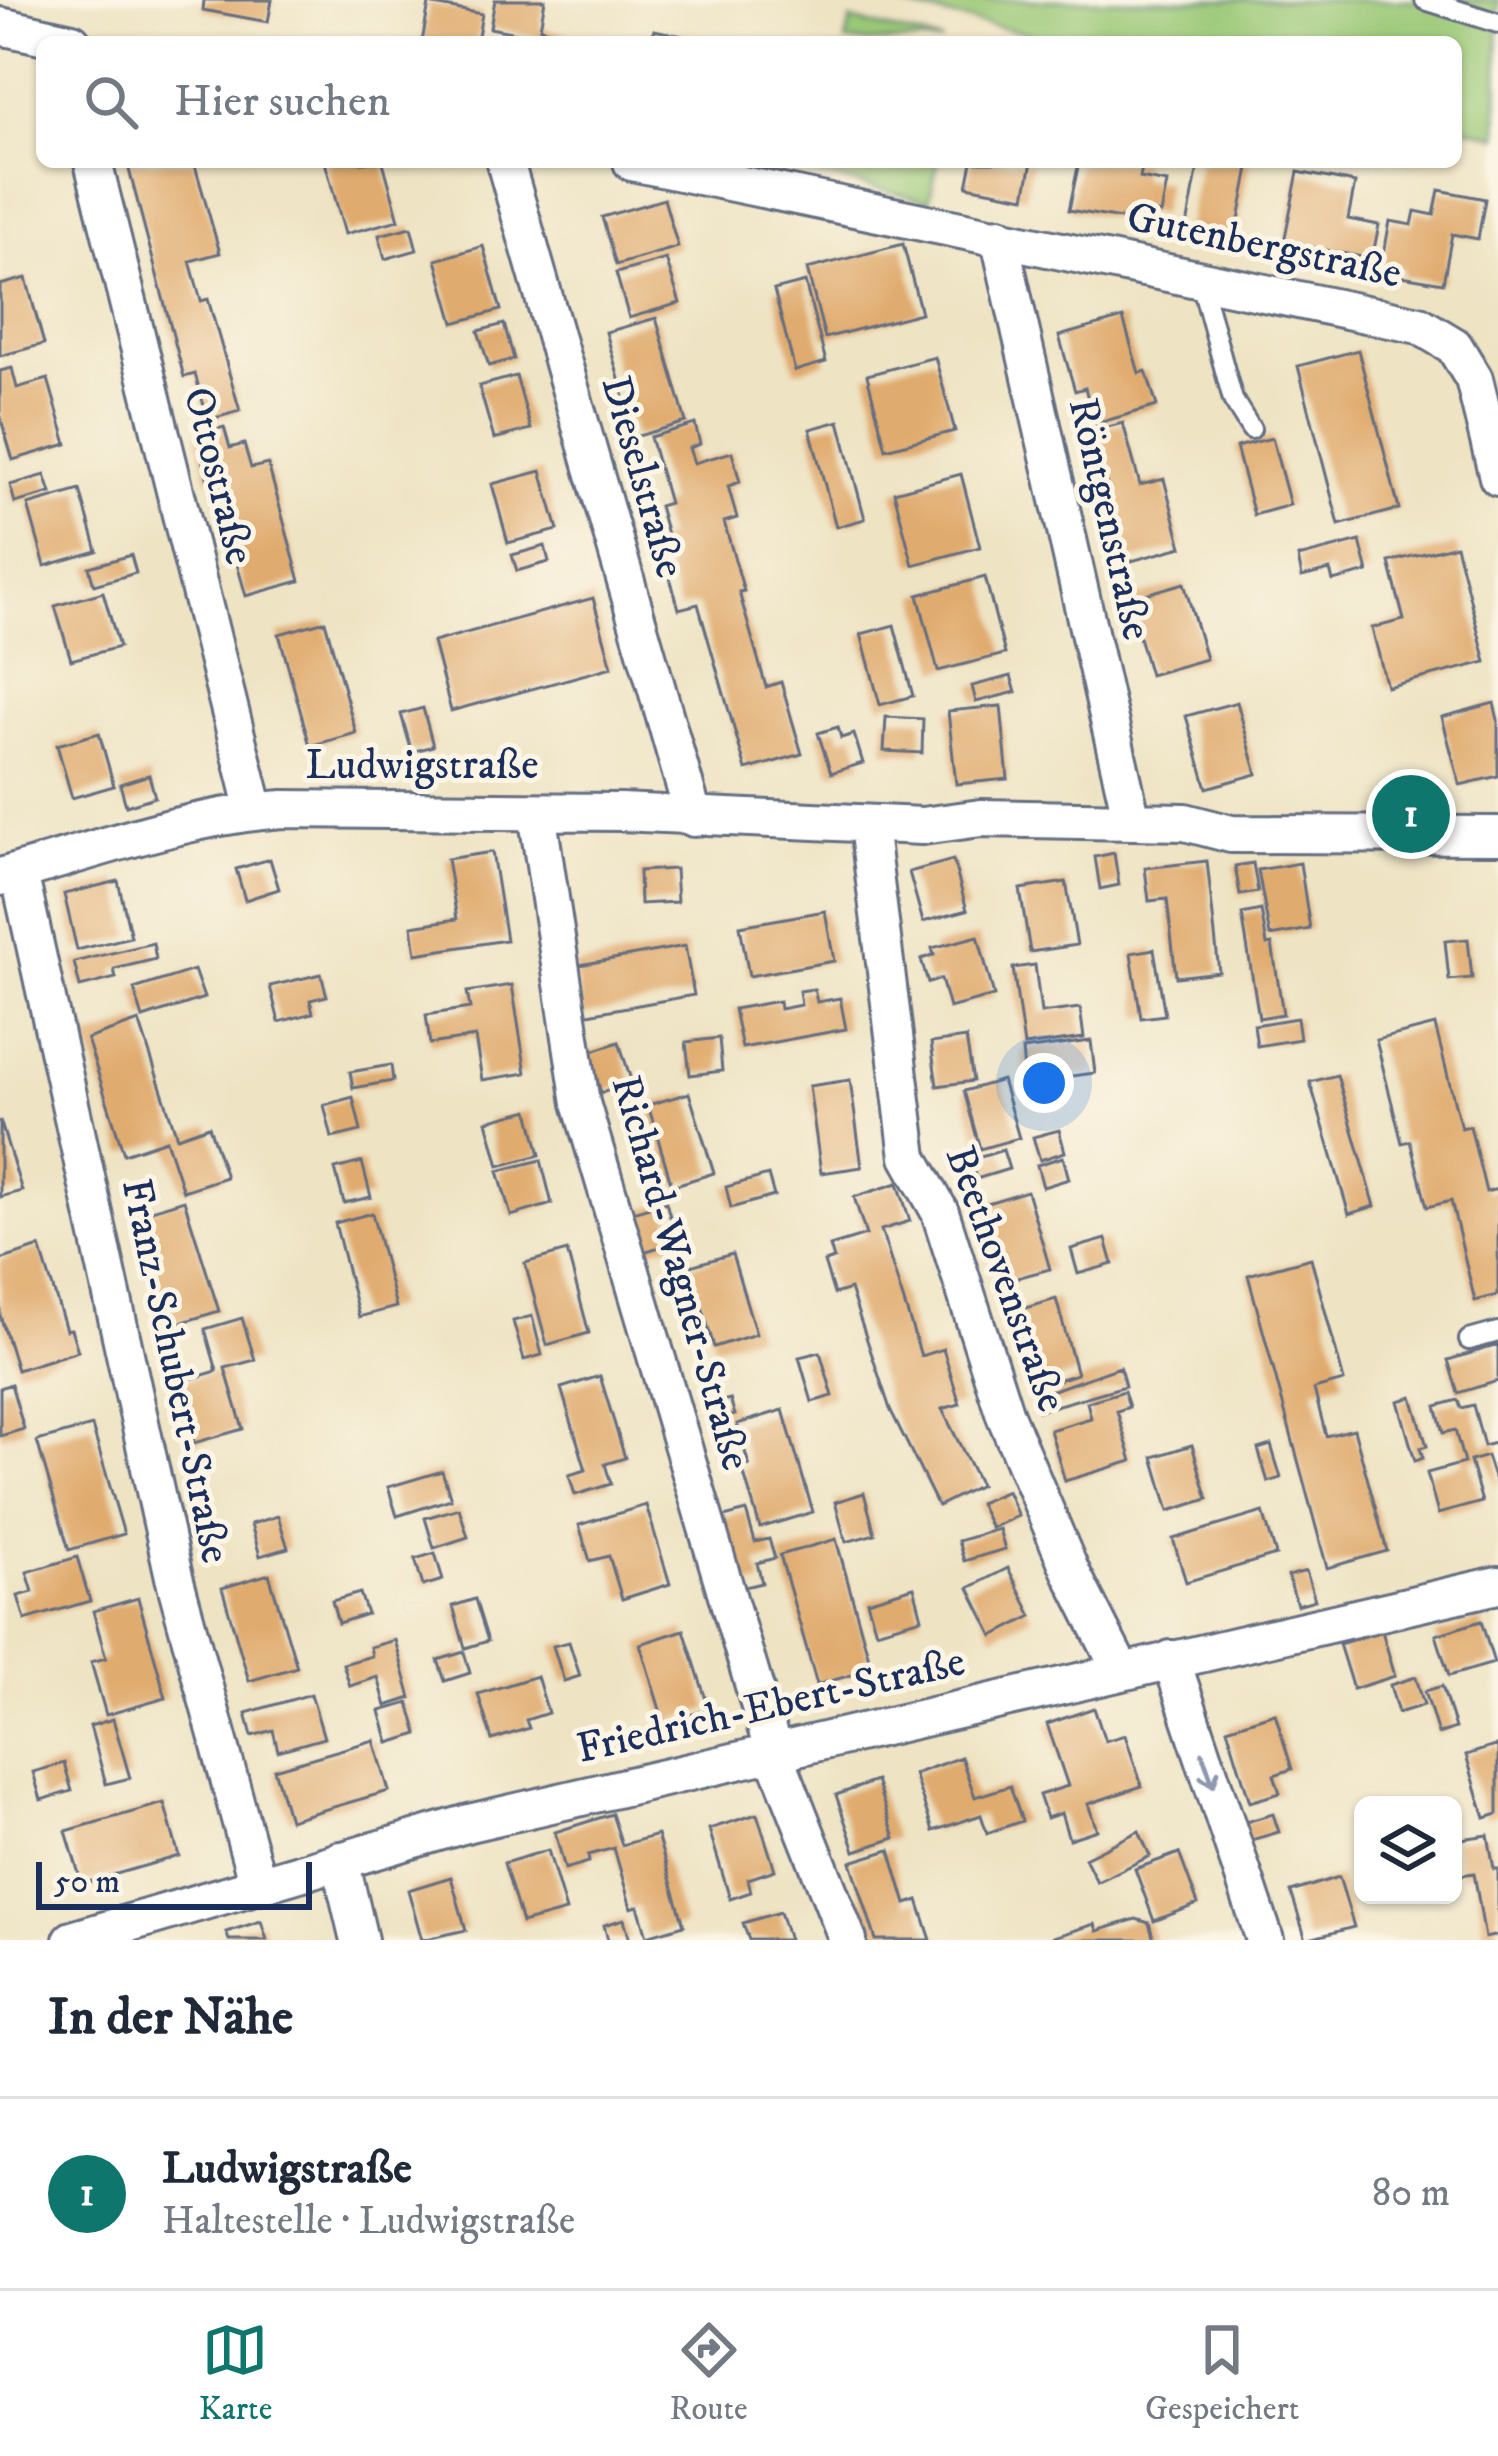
<!DOCTYPE html>
<html lang="de">
<meta charset="utf-8">
<style>
:root{--surface:#fff;--page:#f2f2f3;--text:#1f2937;--muted:#747a83;--line:#e0e1e3;--accent:#0f766e}
body{margin:0;font-family:"IM FELL DW Pica",serif;background:var(--page);color:var(--text)}
.controls{position:absolute;right:36px;bottom:36px;display:grid;overflow:hidden;border-radius:18px;box-shadow:0 3px 9px #0004}
.controls button{width:108px;height:108px;display:grid;place-items:center;padding:0;border:0;border-bottom:3px solid var(--line);background:var(--surface);color:var(--text);font:60px sans-serif}
.scale{position:absolute;left:36px;bottom:30px;width:276px;box-sizing:border-box;padding-left:12px;border:6px solid #1b2f5e;border-top:0;font-size:33px;line-height:42px;white-space:nowrap;color:#1b2f5e;-webkit-text-stroke:9px #fcf5e5;paint-order:stroke}
.you{position:absolute;left:1044px;top:1083px;width:42px;height:42px;margin:-30px;border:9px solid #fff;border-radius:50%;background:#1a73e8;box-shadow:0 0 0 18px #1a73e833}
.badge{display:grid;place-items:center;width:78px;height:78px;border-radius:50%;background:var(--accent);color:#fff;font-size:39px;font-weight:700}
.pin{position:absolute;translate:-50% -50%;border:6px solid #fff;box-shadow:0 3px 12px #0006}
.list{margin:0;padding:0;list-style:none}
h2{display:flex;justify-content:space-between;align-items:center;height:156px;margin:0;padding:0 48px;font-size:51px}
h2 small{font-size:39px;font-weight:400;color:var(--muted)}
.list li{display:grid;grid-template-columns:78px 1fr auto;gap:36px;align-items:center;box-sizing:border-box;height:192px;padding:0 48px;border-top:3px solid var(--line)}
.list b{display:block;font-size:45px;white-space:nowrap}
.list p{margin:0;font-size:39px;white-space:nowrap;color:var(--muted)}
.list em{font-size:39px;font-style:normal;color:var(--muted)}
.icon{flex:none;width:66px;height:66px;fill:none;stroke:currentColor;stroke-width:2;stroke-linecap:round;stroke-linejoin:round}
.map{position:relative;flex:none;width:1498px;height:1940px;overflow:hidden}
.search{position:absolute;background:var(--surface);box-shadow:0 3px 9px #0004;left:36px;right:36px;top:36px;height:132px;display:flex;align-items:center;gap:30px;box-sizing:border-box;padding:0 42px;border-radius:18px;color:var(--muted);font-size:45px}
.sheet{height:348px;background:var(--surface)}
nav{display:flex;justify-content:space-around;align-items:center;box-sizing:border-box;height:168px;border-top:3px solid var(--line);background:var(--surface);font-size:33px;color:var(--muted)}
nav a{display:grid;justify-items:center;gap:6px}
nav .on{color:var(--accent)}
.map>svg:first-child{display:block}
.green{fill:#9ac876;stroke:#5a7c6a;stroke-width:3}
.building{fill:#e0ab6e}
.lines{fill:none;stroke-linecap:round;stroke-linejoin:round}
.lane-casing{stroke:#656e81;stroke-width:24}
.street-casing{stroke:#656e81;stroke-width:42}
.lane{stroke:#fff;stroke-width:18}
.street{stroke:#fff;stroke-width:36}
.oneway{stroke:#8d97ae}
.labels{text-anchor:middle;dominant-baseline:central;stroke-width:10;stroke-linejoin:round;paint-order:stroke}
.street-label{font-size:42px;fill:#1b2f5e;stroke:#fcf5e5}
</style>
<div class="map">
<svg width="1498" height="1940" viewBox="0 0 1498 1940">
<rect width="100%" height="100%" fill="#fcf5e5"/>
<filter id="ink" filterUnits="userSpaceOnUse"><feTurbulence type="fractalNoise" baseFrequency=".00833" numOctaves="2"/><feDisplacementMap in="SourceGraphic" scale="24" xChannelSelector="R" yChannelSelector="G"/><feConvolveMatrix kernelMatrix="1 2 1 2 8 2 1 2 1" color-interpolation-filters="sRGB"/></filter>
<filter id="wash" filterUnits="userSpaceOnUse"><feTurbulence type="fractalNoise" baseFrequency=".004" numOctaves="4" result="noise"/><feDisplacementMap in="SourceGraphic" scale="48" xChannelSelector="R" yChannelSelector="G"/><feGaussianBlur stdDeviation="2.7" result="paint"/><feColorMatrix in="noise" values="0 0 0 0 0 0 0 0 0 0 0 0 0 0 0 0 0 1.4 0 .05"/><feComposite in="paint" operator="in"/></filter>
<g filter="url(#wash)">
<rect width="100%" height="100%" fill="#eee3c3"/>
<path class="green" d="M 873,0 L 1498,0 L 1498,136 L 1456,126 L 1456,42 L 1067,42 Z
M 851,20 L 943,42 L 846,42 Z
M 818,162 L 938,162 L 929,201 L 815,174 Z"/>
<g id="blocks">
<path class="building" d="M 204,0 L 272,0 L 268,22 L 203,10 Z
M 495,0 L 545,0 L 540,28 L 602,42 L 537,42 L 538,37 L 490,28 Z
M 429,4 L 482,14 L 477,42 L 422,42 Z
M 654,30 L 702,40 L 702,42 L 651,42 Z
M 127,162 L 194,162 L 220,253 L 190,261 L 201,301 L 208,299 L 240,411 L 208,420 L 195,374 L 184,377 Z
M 325,162 L 383,162 L 399,220 L 345,234 Z
M 972,162 L 1032,162 L 1025,197 L 967,186 Z
M 1079,162 L 1143,162 L 1140,178 L 1167,183 L 1161,214 L 1134,209 L 1132,221 L 1069,210 Z
M 1199,162 L 1250,162 L 1235,241 L 1186,231 Z
M 1298,172 L 1355,183 L 1348,219 L 1379,225 L 1372,259 L 1284,242 Z
M 1439,190 L 1485,199 L 1478,239 L 1452,234 L 1443,283 L 1402,276 L 1404,268 L 1382,264 L 1390,221 L 1412,225 L 1415,211 L 1434,215 Z
M 664,199 L 678,247 L 616,265 L 602,217 Z
M 411,227 L 417,250 L 385,259 L 379,235 Z
M 903,244 L 921,313 L 825,338 L 807,269 Z
M 483,246 L 501,310 L 454,323 L 436,260 Z
M 666,259 L 680,303 L 629,318 L 616,273 Z
M 26,278 L 44,344 L 0,356 L 0,285 Z
M 805,282 L 826,362 L 795,371 L 774,290 Z
M 656,318 L 686,422 L 635,437 L 606,332 Z
M 1123,318 L 1139,373 L 1146,371 L 1157,406 L 1095,424 L 1085,388 L 1075,391 L 1059,336 Z
M 504,324 L 514,359 L 489,366 L 478,331 Z
M 1358,350 L 1399,509 L 1339,525 L 1298,366 Z
M 935,357 L 955,431 L 886,449 L 867,375 Z
M 12,368 L 17,388 L 48,379 L 67,444 L 13,460 L 0,416 L 0,371 Z
M 516,376 L 531,429 L 494,439 L 479,386 Z
M 839,421 L 865,519 L 836,527 L 810,429 Z
M 1123,423 L 1140,485 L 1164,479 L 1182,547 L 1128,562 L 1092,431 Z
M 695,424 L 700,444 L 689,448 L 694,463 L 732,452 L 740,482 L 728,486 L 737,518 L 724,522 L 744,591 L 739,592 L 766,687 L 781,682 L 802,754 L 746,770 L 698,604 L 679,609 L 659,540 L 668,538 L 659,506 L 669,503 L 650,437 Z
M 224,427 L 230,448 L 244,444 L 251,468 L 268,464 L 300,581 L 246,596 L 213,479 L 208,480 L 196,435 Z
M 1272,438 L 1290,505 L 1254,515 L 1236,447 Z
M 541,471 L 558,530 L 508,543 L 492,484 Z
M 961,474 L 980,547 L 913,565 L 894,492 Z
M 45,475 L 51,493 L 15,503 L 10,485 Z
M 80,490 L 97,551 L 45,566 L 28,505 Z
M 1360,541 L 1368,572 L 1333,581 L 1330,570 L 1302,577 L 1298,557 Z
M 1456,545 L 1486,662 L 1387,687 L 1372,628 L 1404,620 L 1389,562 Z
M 545,546 L 549,562 L 517,571 L 512,555 Z
M 131,555 L 136,573 L 94,585 L 89,567 Z
M 985,577 L 1005,654 L 938,671 L 918,595 Z
M 1184,583 L 1206,659 L 1150,675 L 1128,599 Z
M 103,592 L 119,647 L 71,660 L 55,606 Z
M 593,598 L 612,667 L 451,711 L 433,642 Z
M 325,621 L 356,733 L 310,746 L 279,634 Z
M 894,625 L 913,696 L 880,705 L 861,634 Z
M 1011,676 L 1016,692 L 976,702 L 972,686 Z
M 1237,702 L 1257,774 L 1207,788 L 1186,716 Z
M 1494,703 L 1498,720 L 1498,776 L 1460,785 L 1442,717 Z
M 1001,706 L 1008,779 L 956,784 L 948,711 Z
M 423,708 L 433,746 L 412,752 L 401,714 Z
M 886,717 L 923,719 L 922,753 L 884,751 Z
M 838,727 L 841,738 L 854,734 L 863,763 L 831,773 L 818,733 Z
M 99,733 L 114,786 L 72,798 L 57,745 Z
M 149,775 L 155,797 L 126,806 L 120,784 Z
M 492,852 L 506,940 L 416,954 L 412,926 L 457,919 L 447,859 Z
M 1114,853 L 1119,885 L 1100,889 L 1095,857 Z
M 270,859 L 279,889 L 245,900 L 236,869 Z
M 953,860 L 967,910 L 923,922 L 909,872 Z
M 1207,861 L 1219,972 L 1176,977 L 1167,899 L 1149,901 L 1145,868 Z
M 1253,863 L 1258,892 L 1240,895 L 1235,866 Z
M 1300,863 L 1310,929 L 1270,936 L 1258,870 Z
M 675,869 L 677,902 L 640,904 L 639,871 Z
M 118,881 L 131,937 L 77,950 L 64,894 Z
M 1066,882 L 1077,945 L 1030,952 L 1020,889 Z
M 1261,910 L 1267,945 L 1272,944 L 1283,1014 L 1259,1018 L 1242,914 Z
M 825,911 L 834,961 L 749,976 L 740,926 Z
M 978,936 L 994,996 L 949,1008 L 941,979 L 928,983 L 921,959 L 934,955 L 932,948 Z
M 1468,939 L 1472,978 L 1449,980 L 1445,941 Z
M 153,943 L 156,959 L 114,969 L 116,978 L 80,987 L 74,962 Z
M 685,946 L 694,995 L 583,1015 L 574,966 Z
M 1154,949 L 1165,1015 L 1141,1018 L 1131,953 Z
M 1035,965 L 1041,1013 L 1080,1008 L 1084,1038 L 1024,1046 L 1013,968 Z
M 194,970 L 204,998 L 143,1018 L 134,989 Z
M 321,974 L 327,996 L 310,1000 L 313,1013 L 279,1022 L 270,986 Z
M 512,985 L 526,1073 L 482,1080 L 475,1037 L 430,1044 L 426,1015 L 470,1008 L 467,992 Z
M 814,989 L 817,1002 L 840,998 L 846,1029 L 742,1048 L 734,1009 L 779,1001 L 780,1009 L 801,1005 L 799,991 Z
M 1297,1018 L 1300,1039 L 1257,1046 L 1254,1025 Z
M 139,1021 L 177,1137 L 209,1126 L 226,1177 L 183,1191 L 166,1140 L 124,1154 L 87,1039 Z
M 1435,1025 L 1461,1128 L 1470,1126 L 1486,1192 L 1498,1189 L 1498,1295 L 1475,1301 L 1451,1201 L 1427,1207 L 1410,1141 L 1402,1143 L 1376,1040 Z
M 719,1038 L 722,1071 L 690,1075 L 686,1042 Z
M 966,1038 L 973,1081 L 937,1086 L 931,1043 Z
M 1091,1041 L 1095,1073 L 1025,1082 L 1022,1050 Z
M 619,1042 L 632,1083 L 601,1093 L 589,1052 Z
M 391,1065 L 393,1081 L 353,1088 L 350,1072 Z
M 1337,1075 L 1375,1206 L 1349,1214 L 1310,1082 Z
M 850,1080 L 862,1167 L 821,1173 L 809,1086 Z
M 1002,1080 L 1019,1138 L 980,1149 L 964,1091 Z
M 689,1093 L 714,1173 L 672,1186 L 648,1105 Z
M 353,1097 L 361,1131 L 332,1138 L 324,1105 Z
M 529,1110 L 540,1155 L 499,1166 L 487,1121 Z
M 0,1120 L 22,1191 L 0,1197 Z
M 1059,1130 L 1065,1152 L 1040,1160 L 1033,1137 Z
M 1003,1150 L 1009,1169 L 976,1179 L 971,1160 Z
M 1063,1157 L 1069,1179 L 1043,1187 L 1037,1165 Z
M 541,1160 L 552,1204 L 511,1216 L 498,1171 Z
M 362,1162 L 371,1197 L 344,1203 L 335,1169 Z
M 768,1175 L 774,1196 L 731,1208 L 726,1187 Z
M 898,1183 L 910,1221 L 881,1230 L 921,1356 L 943,1349 L 960,1404 L 942,1409 L 980,1485 L 938,1506 L 890,1409 L 850,1289 L 834,1294 L 824,1262 L 834,1259 L 830,1246 L 866,1235 L 854,1197 Z
M 1027,1191 L 1050,1269 L 1006,1281 L 984,1204 Z
M 184,1200 L 219,1311 L 167,1327 L 132,1216 Z
M 666,1202 L 677,1242 L 640,1253 L 629,1213 Z
M 372,1213 L 396,1307 L 359,1317 L 335,1223 Z
M 1106,1239 L 1113,1264 L 1078,1274 L 1071,1249 Z
M 40,1247 L 66,1330 L 71,1329 L 78,1351 L 17,1370 L 0,1315 L 0,1260 Z
M 567,1251 L 589,1333 L 547,1345 L 525,1263 Z
M 732,1254 L 756,1334 L 714,1347 L 690,1266 Z
M 1311,1258 L 1344,1381 L 1314,1389 L 1326,1436 L 1354,1429 L 1387,1551 L 1327,1568 L 1248,1275 Z
M 1056,1299 L 1077,1374 L 1031,1388 L 1009,1313 Z
M 532,1316 L 542,1355 L 524,1360 L 513,1321 Z
M 242,1318 L 255,1360 L 225,1368 L 243,1429 L 194,1443 L 176,1383 L 217,1371 L 205,1329 Z
M 1498,1345 L 1498,1381 L 1458,1393 L 1448,1360 Z
M 820,1352 L 833,1396 L 812,1402 L 799,1357 Z
M 1120,1367 L 1125,1386 L 1038,1411 L 1033,1397 Z
M 600,1376 L 625,1458 L 605,1464 L 611,1484 L 575,1495 L 569,1475 L 586,1470 L 561,1388 Z
M 11,1384 L 24,1429 L 0,1436 L 0,1388 Z
M 1124,1391 L 1129,1407 L 1117,1411 L 1132,1461 L 1065,1481 L 1050,1430 L 1091,1418 L 1087,1402 Z
M 1412,1397 L 1427,1446 L 1420,1448 L 1423,1458 L 1415,1461 L 1398,1401 Z
M 730,1399 L 735,1415 L 711,1422 L 706,1405 Z
M 1458,1400 L 1461,1408 L 1473,1405 L 1484,1446 L 1498,1442 L 1498,1490 L 1487,1456 L 1470,1461 L 1482,1502 L 1438,1514 L 1427,1473 L 1464,1463 L 1455,1430 L 1443,1433 L 1436,1406 Z
M 783,1410 L 813,1512 L 760,1528 L 742,1467 L 749,1465 L 737,1424 Z
M 92,1426 L 124,1534 L 69,1550 L 37,1441 Z
M 1192,1445 L 1208,1499 L 1169,1511 L 1153,1457 Z
M 1271,1445 L 1281,1478 L 1268,1482 L 1258,1449 Z
M 442,1471 L 451,1499 L 397,1516 L 388,1487 Z
M 1007,1491 L 1018,1516 L 991,1528 L 979,1503 Z
M 864,1493 L 875,1534 L 846,1542 L 835,1502 Z
M 646,1505 L 670,1584 L 622,1599 L 609,1556 L 590,1561 L 579,1525 Z
M 459,1508 L 468,1537 L 434,1548 L 425,1518 Z
M 746,1511 L 755,1542 L 769,1539 L 775,1558 L 757,1563 L 762,1583 L 737,1589 L 717,1519 Z
M 1263,1512 L 1276,1555 L 1186,1582 L 1173,1539 Z
M 278,1516 L 288,1548 L 260,1556 L 251,1524 Z
M 999,1529 L 1005,1549 L 964,1561 L 958,1541 Z
M 836,1539 L 872,1669 L 817,1685 L 780,1555 Z
M 435,1553 L 443,1580 L 423,1586 L 415,1559 Z
M 77,1557 L 90,1601 L 25,1620 L 18,1596 L 33,1592 L 27,1572 Z
M 1008,1568 L 1032,1616 L 993,1636 L 969,1588 Z
M 1306,1571 L 1315,1600 L 1297,1605 L 1288,1576 Z
M 269,1574 L 297,1667 L 249,1681 L 222,1588 Z
M 914,1587 L 922,1618 L 876,1631 L 867,1601 Z
M 360,1593 L 367,1614 L 338,1623 L 332,1601 Z
M 138,1598 L 166,1698 L 106,1715 L 91,1662 L 106,1658 L 93,1611 Z
M 475,1599 L 488,1641 L 465,1648 L 453,1606 Z
M 1481,1621 L 1494,1663 L 1449,1676 L 1436,1635 Z
M 684,1630 L 709,1709 L 664,1723 L 640,1644 Z
M 1382,1631 L 1395,1676 L 1353,1689 L 1339,1644 Z
M 395,1640 L 411,1698 L 386,1706 L 378,1677 L 350,1686 L 343,1664 L 372,1656 L 370,1647 Z
M 569,1642 L 580,1676 L 564,1681 L 553,1646 Z
M 464,1652 L 470,1673 L 445,1681 L 438,1660 Z
M 537,1676 L 548,1713 L 526,1720 L 529,1728 L 492,1740 L 478,1694 Z
M 1416,1677 L 1424,1705 L 1398,1713 L 1390,1685 Z
M 1442,1686 L 1455,1728 L 1438,1734 L 1425,1691 Z
M 311,1694 L 324,1738 L 278,1751 L 273,1730 L 252,1736 L 246,1713 Z
M 409,1703 L 418,1734 L 389,1743 L 380,1711 Z
M 1094,1708 L 1105,1741 L 1125,1735 L 1142,1786 L 1088,1804 L 1097,1830 L 1069,1839 L 1061,1813 L 1047,1818 L 1039,1795 L 1068,1786 L 1047,1724 Z
M 1275,1713 L 1292,1769 L 1274,1775 L 1280,1793 L 1250,1802 L 1227,1728 Z
M 113,1719 L 130,1778 L 106,1784 L 90,1726 Z
M 374,1740 L 389,1791 L 289,1820 L 274,1769 Z
M 1498,1745 L 1498,1814 L 1485,1818 L 1466,1755 Z
M 961,1757 L 975,1797 L 1010,1786 L 1022,1821 L 987,1833 L 981,1815 L 933,1831 L 914,1774 Z
M 64,1763 L 72,1791 L 41,1800 L 33,1772 Z
M 876,1781 L 895,1838 L 855,1851 L 836,1795 Z
M 164,1803 L 179,1856 L 82,1884 L 66,1831 Z
M 612,1814 L 622,1845 L 657,1835 L 684,1925 L 647,1936 L 638,1906 L 631,1908 L 614,1848 L 588,1855 L 589,1862 L 565,1869 L 555,1832 Z
M 757,1814 L 775,1870 L 748,1879 L 751,1892 L 730,1899 L 709,1829 Z
M 1273,1814 L 1279,1832 L 1248,1841 L 1242,1823 Z
M 1139,1831 L 1150,1856 L 1097,1882 L 1085,1858 Z
M 1488,1835 L 1494,1869 L 1498,1869 L 1498,1935 L 1485,1938 L 1474,1873 L 1461,1875 L 1455,1840 Z
M 548,1850 L 566,1911 L 522,1923 L 504,1863 Z
M 890,1850 L 906,1904 L 918,1900 L 931,1940 L 876,1940 L 851,1862 Z
M 1179,1853 L 1198,1904 L 1154,1921 L 1135,1869 Z
M 451,1877 L 466,1930 L 422,1940 L 408,1890 Z
M 1339,1877 L 1354,1927 L 1306,1940 L 1291,1892 Z
M 780,1912 L 789,1940 L 749,1940 L 743,1923 Z
M 624,1919 L 630,1940 L 608,1940 L 604,1925 Z
M 1136,1919 L 1149,1923 L 1154,1940 L 1044,1940 L 1095,1924 L 1097,1931 Z
M 261,1921 L 267,1940 L 229,1940 L 226,1932 Z"/>
</g>
</g>
<g filter="url(#ink)">
<use href="#blocks" fill-opacity="0" stroke="#656e81" stroke-width="3"/>
<g class="lines">
<g class="lane-casing">
<path id="lane" d="M 1425,0 L 1498,23
M 1200,279 L 1233,400 L 1251,429
M 1469,1340 L 1498,1332"/>
</g>
<g class="street-casing">
<path id="street" d="M 0,26 L 72,42
M 93,162 L 255,811
M 505,162 L 694,818
M 632,162 L 1419,325 L 1454,346 L 1474,379 L 1498,477
M 999,236 L 1132,821
M 537,812 L 581,1103 L 773,1750 L 848,1940
M 868,825 L 909,1157 L 940,1212 L 1005,1415 L 1070,1570 L 1121,1671
M 19,872 L 174,1577 L 258,1885
M 0,877 C 92,851 187,816 283,809 L 620,812 L 922,826 L 981,818 L 1185,822 L 1231,834 L 1498,835
M 1171,1659 L 1265,1940
M 340,1860 L 359,1940
M 72,1940 L 469,1823 L 1498,1585"/>
</g>
<use href="#lane" class="lane"/>
<use href="#street" class="street"/>
</g>
<defs><path id="oneway-shaft" d="M-6 0H5M1.5-3L5.5 0L1.5 3" fill="none" stroke-width="1.6" stroke-linecap="round" stroke-linejoin="round" transform="scale(3)"/></defs>
<use class="oneway" href="#oneway-shaft" transform="translate(1208 1770) rotate(71)"/>
</g>
<g class="labels">
<g class="street-label">
<text transform="translate(1264 246) rotate(12)">Gutenbergstraße</text>
<text transform="translate(218 476) rotate(76)">Ottostraße</text>
<text transform="translate(642 477) rotate(74)">Dieselstraße</text>
<text transform="translate(1109 519) rotate(77)">Röntgenstraße</text>
<text x="422" y="766">Ludwigstraße</text>
<text transform="translate(680 1273) rotate(74)">Richard-Wagner-Straße</text>
<text transform="translate(1005 1279) rotate(70)">Beethovenstraße</text>
<text transform="translate(175 1371) rotate(78)">Franz-Schubert-Straße</text>
<text transform="translate(771 1706) rotate(-13)">Friedrich-Ebert-Straße</text>
</g>
</g>
</svg>
<div class="controls">
<button><svg class="icon" aria-label="layers" viewBox="0 0 24 24"><path d="M12 4l9 5-9 5-9-5zM3 14l9 5 9-5"/></svg></button>
</div>
<div class="scale">50 m</div>
<div class="you"></div>
<div class="pin badge" style="left:1411px;top:814px">1</div>
<div class="search"><svg class="icon" aria-label="search" viewBox="0 0 24 24"><circle cx="10" cy="10" r="6"/><path d="M15 15l6 6"/></svg>Hier suchen</div>
</div>
<section class="sheet">
<h2>In der Nähe<small></small></h2>
<ul class="list">
<li><span class="badge">1</span><div><b>Ludwigstraße</b><p>Haltestelle · Ludwigstraße</p></div><em>80 m</em></li>
</ul>
</section>
<nav>
<a class="on"><svg class="icon" aria-label="map" viewBox="0 0 24 24"><path d="M3 6l6-2 6 2 6-2v14l-6 2-6-2-6 2zM9 4v14M15 6v14"/></svg>Karte</a>
<a><svg class="icon" aria-label="directions" viewBox="0 0 24 24"><path d="M12 3l9 9-9 9-9-9zM9 14v-3h6M13 9l2 2-2 2"/></svg>Route</a>
<a><svg class="icon" aria-label="saved" viewBox="0 0 24 24"><path d="M7 4h10v16l-5-4-5 4z"/></svg>Gespeichert</a>
</nav>
